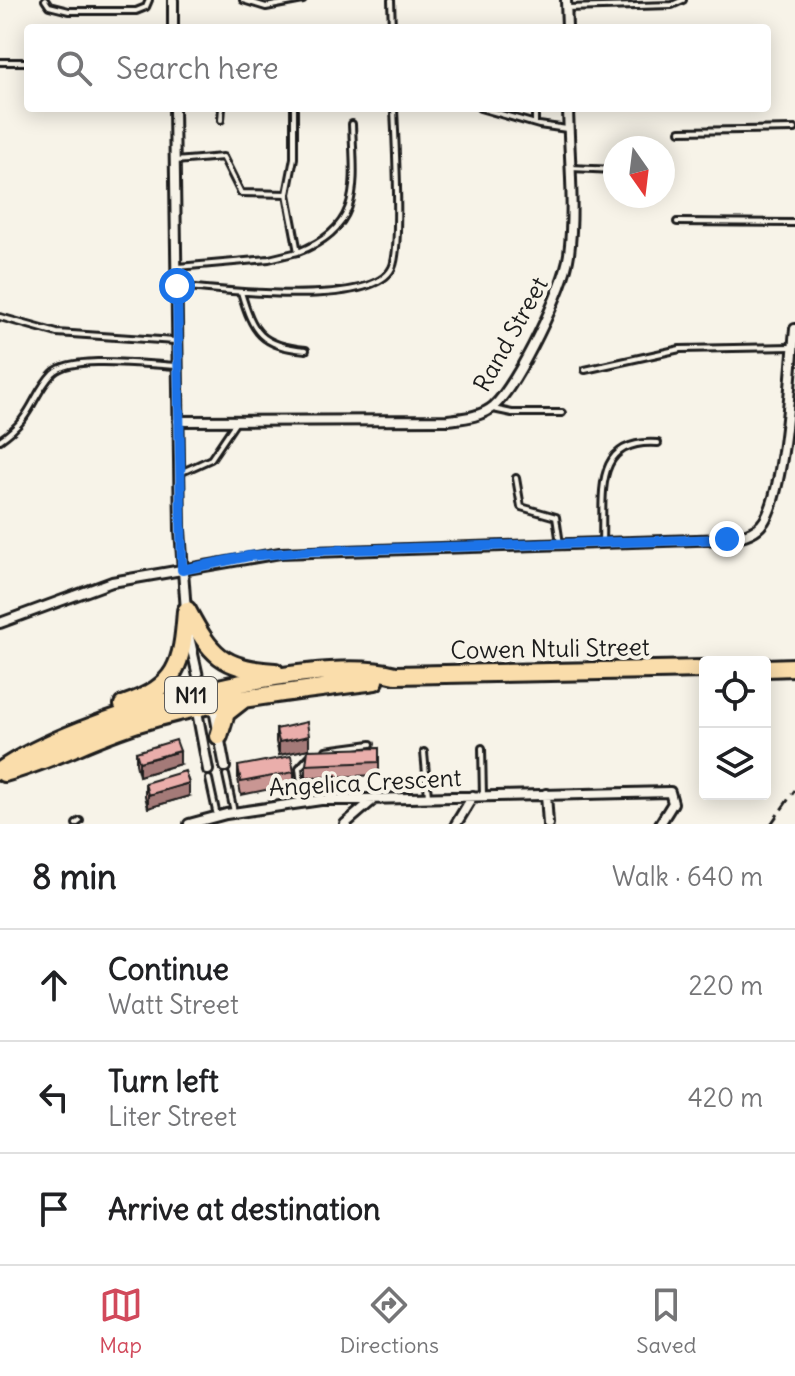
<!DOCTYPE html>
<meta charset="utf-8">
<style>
:root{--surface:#fff;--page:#f6f6f6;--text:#202124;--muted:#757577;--line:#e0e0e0;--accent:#d1495b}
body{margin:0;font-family:Delius,sans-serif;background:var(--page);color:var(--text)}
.controls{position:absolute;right:24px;bottom:24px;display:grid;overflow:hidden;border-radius:8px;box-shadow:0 4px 20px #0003}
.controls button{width:72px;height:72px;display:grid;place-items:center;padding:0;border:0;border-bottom:2px solid var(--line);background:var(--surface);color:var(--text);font:40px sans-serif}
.compass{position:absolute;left:603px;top:136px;width:72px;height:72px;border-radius:50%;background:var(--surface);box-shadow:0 4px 20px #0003;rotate:166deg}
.stop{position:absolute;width:24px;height:24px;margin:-18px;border:6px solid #1a73e8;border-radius:50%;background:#fff}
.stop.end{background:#1a73e8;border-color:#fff;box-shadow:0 2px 8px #0008}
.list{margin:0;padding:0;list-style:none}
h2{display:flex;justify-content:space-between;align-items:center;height:104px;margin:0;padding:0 32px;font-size:34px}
h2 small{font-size:26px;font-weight:400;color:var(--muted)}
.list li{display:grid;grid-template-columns:52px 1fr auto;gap:24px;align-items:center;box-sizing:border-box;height:112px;padding:0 32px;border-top:2px solid var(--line)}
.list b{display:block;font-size:30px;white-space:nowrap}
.list p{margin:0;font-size:26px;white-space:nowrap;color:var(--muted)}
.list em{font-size:26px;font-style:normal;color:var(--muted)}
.icon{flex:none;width:44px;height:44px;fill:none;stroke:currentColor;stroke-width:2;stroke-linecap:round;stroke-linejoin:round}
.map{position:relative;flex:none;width:795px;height:824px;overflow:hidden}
.search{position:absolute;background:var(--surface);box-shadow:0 4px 20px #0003;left:24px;right:24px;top:24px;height:88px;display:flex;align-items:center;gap:20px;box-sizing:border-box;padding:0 28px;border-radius:8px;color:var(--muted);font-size:30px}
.sheet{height:440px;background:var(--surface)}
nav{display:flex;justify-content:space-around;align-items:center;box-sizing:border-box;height:112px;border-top:2px solid var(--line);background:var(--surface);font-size:22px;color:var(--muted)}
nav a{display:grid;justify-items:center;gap:4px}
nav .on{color:var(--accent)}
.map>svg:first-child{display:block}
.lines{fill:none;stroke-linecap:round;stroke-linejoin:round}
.lane-casing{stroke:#1c1c1c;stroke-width:10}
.street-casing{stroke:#1c1c1c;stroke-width:14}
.highway-casing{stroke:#1c1c1c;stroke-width:22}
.lane{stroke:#f7f3e8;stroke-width:4}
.street{stroke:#f7f3e8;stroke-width:8}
.highway{stroke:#faddab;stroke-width:16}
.rail{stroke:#1c1c1c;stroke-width:3;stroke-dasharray:12 6;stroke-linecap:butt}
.wall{fill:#c99693;stroke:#1c1c1c;stroke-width:2}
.shaded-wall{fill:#a47a78;stroke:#1c1c1c;stroke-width:2}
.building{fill:#eaaeab;stroke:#1c1c1c;stroke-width:2}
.route{stroke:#1a73e8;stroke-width:10}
.labels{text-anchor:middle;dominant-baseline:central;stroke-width:8;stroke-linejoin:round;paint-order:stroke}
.shield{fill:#f7f3e8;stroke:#5e5c59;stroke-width:2}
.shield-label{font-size:22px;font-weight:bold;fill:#1c1c1c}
.street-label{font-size:24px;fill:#1c1c1c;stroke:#f7f3e8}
</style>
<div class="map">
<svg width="795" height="824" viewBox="0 0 795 824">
<rect width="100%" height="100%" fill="#f7f3e8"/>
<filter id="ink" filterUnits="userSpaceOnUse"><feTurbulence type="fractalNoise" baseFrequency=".0125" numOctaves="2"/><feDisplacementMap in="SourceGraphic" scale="16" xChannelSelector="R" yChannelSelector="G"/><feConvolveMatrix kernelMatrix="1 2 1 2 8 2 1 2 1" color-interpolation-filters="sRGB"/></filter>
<g filter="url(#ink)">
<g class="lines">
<g class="lane-casing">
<path id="lane" d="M 45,0 L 49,6 L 69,11 L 136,11 L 146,7 L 149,0
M 243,0 L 266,7 L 303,0
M 391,0 L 392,28
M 567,8 L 672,5 L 683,0
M 0,62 L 28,62
M 294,108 L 294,158 L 287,194 L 298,252 C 364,227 354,184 352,124
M 480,108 L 539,125 L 567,129
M 221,120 L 222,108
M 535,124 L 535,108
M 680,131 L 795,129
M 175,161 L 223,157 L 241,193 L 287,194
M 571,168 L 615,170
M 677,222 L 795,223
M 178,267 L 269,259 L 298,252
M 177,286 C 217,290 372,309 392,268 C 402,249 395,136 394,108
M 241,292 C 253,333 261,346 306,350
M 0,317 L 57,333 L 175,341
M 585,370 L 680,349 L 792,347
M 493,409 L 512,413 L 562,413
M 0,440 C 34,417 31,396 53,373 C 72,354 149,365 176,366
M 180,473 L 211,459 L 236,422
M 516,478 L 521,507 L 556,517 L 560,544
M 602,542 C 604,495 592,438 658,443
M 482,748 L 483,796
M 326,750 L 371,744
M 424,752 L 428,796
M 226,775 L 234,812
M 209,779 L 217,816
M 303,801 L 299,768 L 310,756
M 76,824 L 80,821"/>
</g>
<g class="street-casing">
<path id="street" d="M 173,0 L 173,28
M 566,0 L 567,28
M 174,108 L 180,530 L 186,611
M 178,421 L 448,420 C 464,418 481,417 494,406 C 517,385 565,287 569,254 C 575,207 569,156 568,108
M 0,623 L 112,582 L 280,553 L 727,539 C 739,537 753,534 761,525 C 785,501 791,368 795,329
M 189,636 L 199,681 L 195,693
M 213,704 L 225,767
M 196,706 L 208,770
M 546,794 L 548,824
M 189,824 L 226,814 L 321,800 L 670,792 L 673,803 L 660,824
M 345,824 L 374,799
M 456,824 L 473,796"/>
</g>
<g class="highway-casing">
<path id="highway" d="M 187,610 C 211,655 221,668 275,672
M 765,668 L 795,667
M 123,705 C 178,686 182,665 186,611
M 219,736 L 226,713 L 244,699
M 0,771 C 74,718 307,652 396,675 L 705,669
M 4,773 C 49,761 91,738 135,724 C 216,699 292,692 375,681"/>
</g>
<use href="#lane" class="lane"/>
<use href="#street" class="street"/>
<use href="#highway" class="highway"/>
<path class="rail" d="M 771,824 L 795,790"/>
</g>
<path class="wall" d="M 276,729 L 309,749 L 279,755 L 276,742 Z
M 379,748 L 379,775 L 306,778 L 306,765 Z
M 136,752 L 180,764 L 139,776 L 136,764 Z
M 238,766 L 294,772 L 294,784 L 241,795 L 238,779 Z
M 145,783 L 189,796 L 148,808 L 145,796 Z"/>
<path class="shaded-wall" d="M 309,736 L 309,749 L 279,755 L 279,742 Z
M 180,751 L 180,764 L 139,776 L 139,762 Z
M 189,783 L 189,796 L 148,808 L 148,795 Z"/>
<path class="building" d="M 307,722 L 309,736 L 279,742 L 276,729 Z
M 176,740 L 180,751 L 139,762 L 136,752 Z
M 379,748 L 379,762 L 306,765 L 308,750 Z
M 291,756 L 294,772 L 241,782 L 238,766 Z
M 185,771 L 189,783 L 148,795 L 145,783 Z"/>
</g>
<g class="lines" filter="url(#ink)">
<path class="route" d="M 177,286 L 182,570 L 249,556 L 306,551 L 727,539"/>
</g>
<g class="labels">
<rect class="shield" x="165" y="677" width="52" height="36" rx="6"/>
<g class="shield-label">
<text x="191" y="695">N11</text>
</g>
<g class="street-label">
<text transform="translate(510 334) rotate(-61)">Rand Street</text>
<text transform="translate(550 648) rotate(-1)">Cowen Ntuli Street</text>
<text transform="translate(365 782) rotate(-3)">Angelica Crescent</text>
</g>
</g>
</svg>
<div class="controls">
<button><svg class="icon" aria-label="locate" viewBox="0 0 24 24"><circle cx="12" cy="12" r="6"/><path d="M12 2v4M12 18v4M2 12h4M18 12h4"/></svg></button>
<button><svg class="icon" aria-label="layers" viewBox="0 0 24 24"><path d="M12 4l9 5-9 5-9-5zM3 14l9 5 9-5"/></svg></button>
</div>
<svg class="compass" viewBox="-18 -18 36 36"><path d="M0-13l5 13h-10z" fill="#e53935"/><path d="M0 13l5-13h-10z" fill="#757577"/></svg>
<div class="stop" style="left:177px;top:286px"></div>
<div class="stop end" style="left:727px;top:539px"></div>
<div class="search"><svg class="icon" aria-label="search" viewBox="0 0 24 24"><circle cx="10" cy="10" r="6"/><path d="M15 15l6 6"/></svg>Search here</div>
</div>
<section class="sheet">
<h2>8 min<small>Walk · 640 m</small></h2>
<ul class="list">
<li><svg class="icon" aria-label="ahead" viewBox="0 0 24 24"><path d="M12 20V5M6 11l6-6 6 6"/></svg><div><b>Continue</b><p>Watt Street</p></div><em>220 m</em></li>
<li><svg class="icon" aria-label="left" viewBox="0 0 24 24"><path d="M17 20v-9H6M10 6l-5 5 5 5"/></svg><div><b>Turn left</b><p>Liter Street</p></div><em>420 m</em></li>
<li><svg class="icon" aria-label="arrive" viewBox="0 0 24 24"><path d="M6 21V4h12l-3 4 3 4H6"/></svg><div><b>Arrive at destination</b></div></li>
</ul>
</section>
<nav>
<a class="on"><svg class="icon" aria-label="map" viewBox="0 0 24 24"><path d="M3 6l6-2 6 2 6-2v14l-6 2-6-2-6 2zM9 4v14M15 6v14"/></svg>Map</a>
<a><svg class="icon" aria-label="directions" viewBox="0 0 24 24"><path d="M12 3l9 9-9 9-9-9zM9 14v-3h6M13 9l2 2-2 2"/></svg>Directions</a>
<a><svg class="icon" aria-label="saved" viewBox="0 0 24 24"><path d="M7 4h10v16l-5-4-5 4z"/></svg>Saved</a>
</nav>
